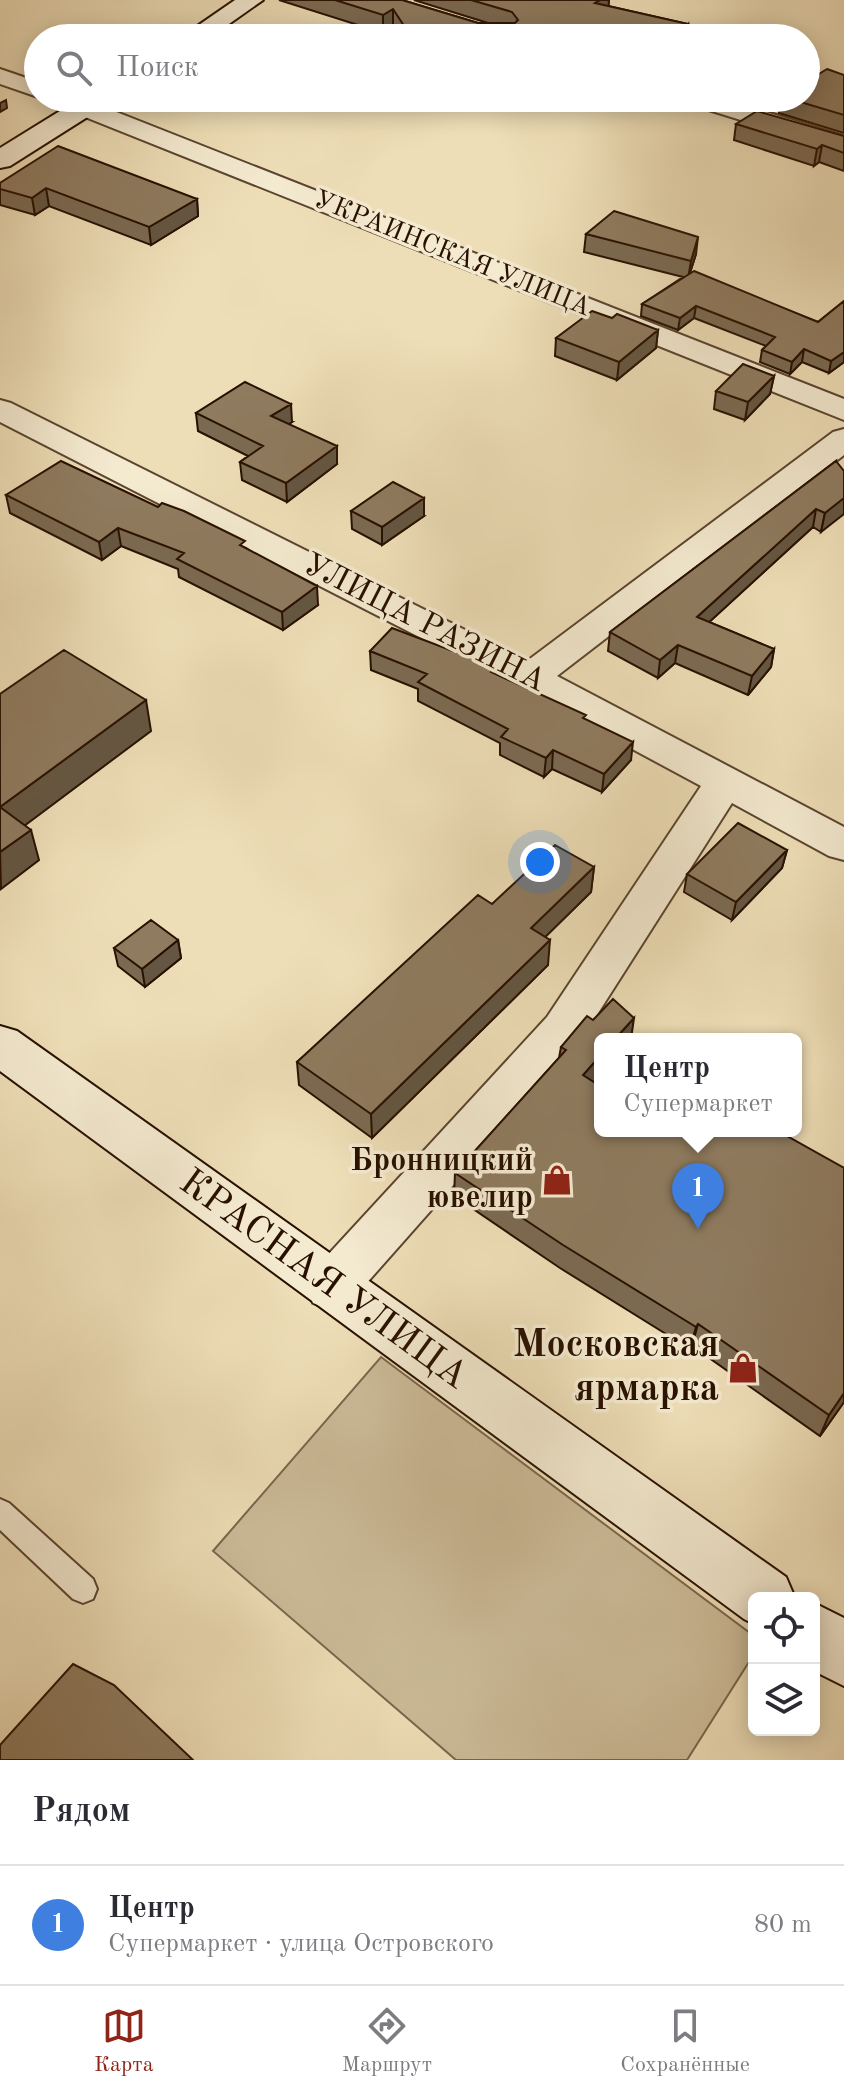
<!DOCTYPE html>
<html lang="ru">
<meta charset="utf-8">
<style>
:root{--surface:#fff;--page:#f7f7f7;--text:#2b2b33;--muted:#7c7c81;--line:#e1e1e2;--accent:#8f2418}
body{margin:0;font-family:"Old Standard TT",serif;background:var(--page);color:var(--text)}
.controls{position:absolute;right:24px;bottom:24px;display:grid;overflow:hidden;border-radius:12px;box-shadow:0 4px 20px #0003}
.controls button{width:72px;height:72px;display:grid;place-items:center;padding:0;border:0;border-bottom:2px solid var(--line);background:var(--surface);color:var(--text);font:40px sans-serif}
.you{position:absolute;left:540px;top:862px;width:28px;height:28px;margin:-20px;border:6px solid #fff;border-radius:50%;background:#1a73e8;box-shadow:0 0 0 12px #1a73e833}
.badge{display:grid;place-items:center;width:52px;height:52px;border-radius:50%;background:var(--accent);color:#fff;font-size:26px;font-weight:700}
.pin{position:absolute;translate:-50% -66px;filter:drop-shadow(0 2px 4px #0008)}
.pin::after{content:'';position:absolute;top:42px;width:28px;height:24px;background:inherit;clip-path:polygon(0 0,100% 0,50% 100%)}
.popup{position:absolute;left:594px;top:1033px;width:208px;height:104px;box-sizing:border-box;display:grid;place-content:center;border-radius:12px;background:var(--surface);filter:drop-shadow(0 2px 6px #0005);font-size:26px;white-space:nowrap;color:var(--muted)}
.popup b{font-size:30px;color:var(--text)}
.popup::after{content:'';position:absolute;left:50%;top:100%;margin-left:-16px;border:16px solid transparent;border-top-color:var(--surface)}
.list{margin:0;padding:0;list-style:none}
h2{display:flex;justify-content:space-between;align-items:center;height:104px;margin:0;padding:0 32px;font-size:34px}
h2 small{font-size:26px;font-weight:400;color:var(--muted)}
.list li{display:grid;grid-template-columns:52px 1fr auto;gap:24px;align-items:center;box-sizing:border-box;height:120px;padding:0 32px;border-top:2px solid var(--line)}
.list b{display:block;font-size:30px;white-space:nowrap}
.list p{margin:0;font-size:26px;white-space:nowrap;color:var(--muted)}
.list em{font-size:26px;font-style:normal;color:var(--muted)}
.icon{flex:none;width:44px;height:44px;fill:none;stroke:currentColor;stroke-width:2;stroke-linecap:round;stroke-linejoin:round}
.map{position:relative;flex:none;width:844px;height:1760px;overflow:hidden}
.search{position:absolute;background:var(--surface);box-shadow:0 4px 20px #0003;left:24px;right:24px;top:24px;height:88px;display:flex;align-items:center;gap:20px;box-sizing:border-box;padding:0 28px;border-radius:44px;color:var(--muted);font-size:30px}
.sheet{height:224px;background:var(--surface)}
nav{display:flex;justify-content:space-around;align-items:center;box-sizing:border-box;height:112px;border-top:2px solid var(--line);background:var(--surface);font-size:22px;color:var(--muted)}
nav a{display:grid;justify-items:center;gap:4px}
nav .on{color:var(--accent)}
.map>svg:first-child{display:block}
.green{fill:#ccbb98;stroke:#7a664c;stroke-width:2}
.lines{fill:none;stroke-linecap:round;stroke-linejoin:round}
.lane-casing{stroke:#5a442e;stroke-width:4}
.street-casing{stroke:#5a442e;stroke-width:4}
.secondary-casing{stroke:#281000;stroke-width:4}
.lane{fill:#f4ead0;fill-rule:evenodd}
.street{fill:#f4ead0;fill-rule:evenodd}
.secondary{fill:#f4ead0;fill-rule:evenodd}
.wall{fill:#7b6a52;stroke:#281000;stroke-width:2}
.shaded-wall{fill:#645642;stroke:#281000;stroke-width:2}
.building{fill:#8f7b5f;stroke:#281000;stroke-width:2}
.labels{text-anchor:middle;dominant-baseline:central;stroke-width:7;stroke-linejoin:round;paint-order:stroke}
.far-street-label{font-size:26px;fill:#281000;stroke:#f4ead0}
.street-label{font-size:32px;fill:#281000;stroke:#f4ead0}
.poi-label{font-size:32px;font-weight:bold;fill:#281000;stroke:#f4ead0;text-anchor:end}
.near-street-label{font-size:38px;fill:#281000;stroke:#f4ead0}
.near-poi-label{font-size:38px;font-weight:bold;fill:#281000;stroke:#f4ead0;text-anchor:end}
</style>
<div class="map">
<svg width="844" height="1760" viewBox="0 0 844 1760">
<rect width="100%" height="100%" fill="#eedeb7"/>
<filter id="stains"><feTurbulence type="fractalNoise" baseFrequency=".0025" numOctaves="4"/><feColorMatrix values="0 0 0 0 .2 0 0 0 0 .09 0 0 0 0 .02 0 0 0 .5 -.17"/></filter>
<radialGradient id="worn" r=".72"><stop offset=".6" stop-color="#630" stop-opacity="0"/><stop offset="1" stop-color="#630" stop-opacity=".3"/></radialGradient>
<path class="green" d="M 381,1357 L 754,1636 L 754,1654 L 687,1760 L 456,1760 L 213,1551 Z"/>
<g class="lines">
<g class="lane-casing">
<path id="lane" d="M 0,1499 L 9,1503 L 93,1579 L 97,1589 L 93,1599 L 83,1603 L 73,1599 L 0,1530 Z"/>
</g>
<g class="street-casing">
<path id="street" d="M 0,69 L 38,82 L 38,97 L 0,84 Z
M 47,98 L 81,98 L 844,399 L 844,420 L 50,103 Z
M 683,98 L 721,98 L 844,136 L 844,152 L 686,103 Z
M 0,400 L 11,403 L 527,661 L 833,432 L 844,429 L 844,455 L 557,676 L 844,827 L 844,860 L 829,856 L 732,803 L 579,1043 L 349,1303 L 331,1310 L 313,1303 L 306,1287 L 313,1271 L 547,1017 L 701,786 L 517,687 L 0,422 Z"/>
</g>
<g class="secondary-casing">
<path id="secondary" d="M 235,0 L 263,0 L 209,38 L 180,38 Z
M 81,98 L 112,98 L 108,104 L 10,166 L 0,168 L 0,148 Z
M 0,1026 L 17,1031 L 786,1577 L 795,1598 L 754,1598 L 754,1624 L 744,1619 L 0,1071 Z
M 814,1603 L 844,1618 L 844,1686 L 814,1671 Z"/>
</g>
<use href="#lane" class="lane"/>
<use href="#street" class="street"/>
<use href="#secondary" class="secondary"/>
</g>
<path class="wall" d="M 279,0 L 402,0 L 478,23 L 488,23 L 414,0 L 609,0 L 608,6 L 688,24 L 686,38 L 401,38 L 393,27 L 383,33 Z
M 844,75 L 844,133 L 779,113 L 781,98 L 806,98 Z
M 579,98 L 630,98 L 621,107 L 611,109 Z
M 736,124 L 844,136 L 844,171 L 819,162 L 814,166 L 734,140 Z
M 0,183 L 197,199 L 198,216 L 151,245 L 49,206 L 35,215 L 0,205 Z
M 586,234 L 696,254 L 690,273 L 818,322 L 844,301 L 844,362 L 829,373 L 802,362 L 790,374 L 760,362 L 762,350 L 766,346 L 694,318 L 678,330 L 641,316 L 642,304 L 683,277 L 584,252 Z
M 612,318 L 658,330 L 656,348 L 617,380 L 555,356 L 556,338 Z
M 774,376 L 770,394 L 745,420 L 714,409 L 716,391 Z
M 196,413 L 292,422 L 288,424 L 337,464 L 287,502 L 242,480 L 240,462 L 248,456 L 198,431 Z
M 836,461 L 821,532 L 813,527 L 709,622 L 774,649 L 771,667 L 748,695 L 675,663 L 658,678 L 608,651 L 610,632 Z
M 6,495 L 246,548 L 318,605 L 283,630 L 179,577 L 178,569 L 121,546 L 102,560 L 10,513 Z
M 351,511 L 424,516 L 382,545 L 352,529 Z
M 370,651 L 496,667 L 496,674 L 585,720 L 631,760 L 602,792 L 552,769 L 544,777 L 500,755 L 500,743 L 418,701 L 418,689 L 371,670 Z
M 787,850 L 782,868 L 732,920 L 684,892 L 687,874 Z
M 594,867 L 591,892 L 545,937 L 548,965 L 372,1138 L 299,1085 L 297,1062 L 492,904 Z
M 178,940 L 181,958 L 145,987 L 118,966 L 114,948 Z
M 593,1020 L 595,1083 L 680,1135 L 844,1168 L 844,1402 L 820,1436 L 692,1346 L 690,1349 L 560,1268 L 454,1196 L 455,1173 L 559,1058 L 561,1047 Z"/>
<path class="shaded-wall" d="M 600,0 L 609,0 L 608,13 L 595,3 Z
M 393,9 L 393,27 L 383,33 L 383,15 Z
M 688,24 L 686,38 L 674,38 Z
M 436,32 L 436,38 L 423,38 Z
M 612,98 L 630,98 L 621,107 L 611,109 Z
M 6,100 L 7,108 L 0,112 L 0,103 Z
M 822,145 L 819,162 L 814,166 L 817,149 Z
M 46,188 L 49,206 L 35,215 L 32,198 Z
M 197,199 L 198,216 L 151,245 L 149,227 Z
M 698,237 L 696,254 L 688,279 L 691,261 Z
M 696,306 L 694,318 L 678,330 L 680,318 Z
M 658,330 L 656,348 L 617,380 L 619,362 Z
M 804,349 L 802,362 L 790,374 L 792,362 Z
M 844,352 L 844,362 L 829,373 L 831,361 Z
M 774,376 L 770,394 L 745,420 L 748,402 Z
M 291,404 L 292,422 L 273,435 L 271,416 Z
M 337,446 L 337,464 L 287,502 L 286,483 Z
M 844,493 L 844,514 L 821,532 L 825,513 Z
M 424,498 L 424,516 L 382,545 L 382,527 Z
M 816,509 L 813,527 L 694,636 L 697,617 Z
M 118,528 L 121,546 L 102,560 L 99,542 Z
M 317,586 L 318,605 L 283,630 L 282,612 Z
M 678,645 L 675,663 L 658,678 L 660,660 Z
M 774,649 L 771,667 L 748,695 L 752,676 Z
M 146,700 L 151,731 L 8,838 L 0,807 Z
M 633,742 L 631,760 L 602,792 L 604,774 Z
M 553,750 L 552,769 L 544,777 L 546,758 Z
M 31,830 L 39,860 L 1,889 L 0,852 Z
M 787,850 L 782,868 L 732,920 L 736,902 Z
M 594,867 L 591,892 L 529,953 L 531,928 Z
M 178,940 L 181,958 L 145,987 L 142,969 Z
M 550,940 L 548,965 L 372,1138 L 371,1114 Z
M 634,1018 L 631,1039 L 615,1039 Z
M 600,1056 L 600,1077 L 580,1100 L 583,1075 Z
M 698,1324 L 692,1346 L 690,1349 L 696,1327 Z
M 844,1393 L 844,1402 L 820,1436 L 829,1415 Z"/>
<path class="building" d="M 335,0 L 402,0 L 478,23 L 515,23 L 518,20 L 512,12 L 471,0 L 600,0 L 595,3 L 688,24 L 674,38 L 454,38 L 436,32 L 423,38 L 412,38 L 393,9 L 383,15 Z
M 827,69 L 844,75 L 844,115 L 787,98 L 806,98 L 806,82 Z
M 757,111 L 844,136 L 844,153 L 822,145 L 817,149 L 736,124 Z
M 58,146 L 197,199 L 149,227 L 46,188 L 32,198 L 0,189 L 0,183 Z
M 614,211 L 698,237 L 691,261 L 586,234 Z
M 694,271 L 818,322 L 844,301 L 844,352 L 831,361 L 804,349 L 792,362 L 762,350 L 775,337 L 696,306 L 680,318 L 642,304 Z
M 592,311 L 612,318 L 617,314 L 658,330 L 619,362 L 556,338 Z
M 743,364 L 774,376 L 748,402 L 716,391 Z
M 245,382 L 291,404 L 271,416 L 337,446 L 286,483 L 240,462 L 263,446 L 196,413 Z
M 61,461 L 158,507 L 162,503 L 184,511 L 245,541 L 240,545 L 317,586 L 282,612 L 177,559 L 184,553 L 118,528 L 99,542 L 6,495 Z
M 836,461 L 844,471 L 844,498 L 825,513 L 816,509 L 697,617 L 774,649 L 752,676 L 678,645 L 660,660 L 610,632 Z
M 393,482 L 424,498 L 382,527 L 351,511 Z
M 392,628 L 453,651 L 456,648 L 496,667 L 491,672 L 586,715 L 583,718 L 633,742 L 604,774 L 553,750 L 546,758 L 501,737 L 508,729 L 418,682 L 427,674 L 370,651 Z
M 64,650 L 146,700 L 0,807 L 0,694 Z
M 0,807 L 31,830 L 0,852 Z
M 738,823 L 787,850 L 736,902 L 687,874 Z
M 555,845 L 594,867 L 531,928 L 550,940 L 371,1114 L 297,1062 L 478,895 L 492,904 Z
M 151,920 L 178,940 L 142,969 L 114,948 Z
M 613,999 L 634,1018 L 615,1039 L 600,1039 L 600,1056 L 583,1075 L 600,1086 L 600,1131 L 673,1131 L 680,1135 L 684,1131 L 778,1131 L 844,1168 L 844,1393 L 829,1415 L 698,1324 L 696,1327 L 563,1245 L 455,1173 L 566,1050 L 561,1047 L 587,1016 L 593,1020 Z
M 73,1664 L 114,1685 L 193,1760 L 0,1760 L 0,1745 Z"/>
<defs>
<g id="shop-bare" transform="scale(2.4)"><path d="M-5-2.5h2.3a2.7 3.5 0 0 1 5.4 0H5L5.5 6h-11ZM-1.5-2.5h3a1.5 2.3 0 0 0-3 0Z" fill="#8f2418" stroke="#f4ead0" stroke-width="2.5" paint-order="stroke"/></g>
</defs>
<g fill-rule="evenodd">
<use href="#shop-bare" x="557" y="1180"/>
<use href="#shop-bare" x="743" y="1368"/>
</g>
<g class="labels">
<g class="far-street-label">
<text transform="translate(452 254) rotate(22)">УКРАИНСКАЯ УЛИЦА</text>
</g>
<g class="street-label">
<text transform="translate(424 624) rotate(27)">УЛИЦА РАЗИНА</text>
</g>
<g class="poi-label">
<text x="533" y="1162">Бронницкий<tspan x="533" dy="37">ювелир</tspan></text>
</g>
<g class="near-street-label">
<text transform="translate(323 1280) rotate(36)">КРАСНАЯ УЛИЦА</text>
</g>
<g class="near-poi-label">
<text x="719" y="1346">Московская<tspan x="719" dy="44">ярмарка</tspan></text>
</g>
</g>
<rect width="100%" height="100%" filter="url(#stains)"/>
<rect width="100%" height="100%" fill="url(#worn)"/>
</svg>
<div class="controls">
<button><svg class="icon" aria-label="locate" viewBox="0 0 24 24"><circle cx="12" cy="12" r="6"/><path d="M12 2v4M12 18v4M2 12h4M18 12h4"/></svg></button>
<button><svg class="icon" aria-label="layers" viewBox="0 0 24 24"><path d="M12 4l9 5-9 5-9-5zM3 14l9 5 9-5"/></svg></button>
</div>
<div class="you"></div>
<div class="pin badge" style="left:698px;top:1229px;background:#3f7fe0">1</div>
<div class="popup"><b>Центр</b>Супермаркет</div>
<div class="search"><svg class="icon" aria-label="search" viewBox="0 0 24 24"><circle cx="10" cy="10" r="6"/><path d="M15 15l6 6"/></svg>Поиск</div>
</div>
<section class="sheet">
<h2>Рядом<small></small></h2>
<ul class="list">
<li><span class="badge" style="background:#3f7fe0">1</span><div><b>Центр</b><p>Супермаркет · улица Островского</p></div><em>80 m</em></li>
</ul>
</section>
<nav>
<a class="on"><svg class="icon" aria-label="map" viewBox="0 0 24 24"><path d="M3 6l6-2 6 2 6-2v14l-6 2-6-2-6 2zM9 4v14M15 6v14"/></svg>Карта</a>
<a><svg class="icon" aria-label="directions" viewBox="0 0 24 24"><path d="M12 3l9 9-9 9-9-9zM9 14v-3h6M13 9l2 2-2 2"/></svg>Маршрут</a>
<a><svg class="icon" aria-label="saved" viewBox="0 0 24 24"><path d="M7 4h10v16l-5-4-5 4z"/></svg>Сохранённые</a>
</nav>
